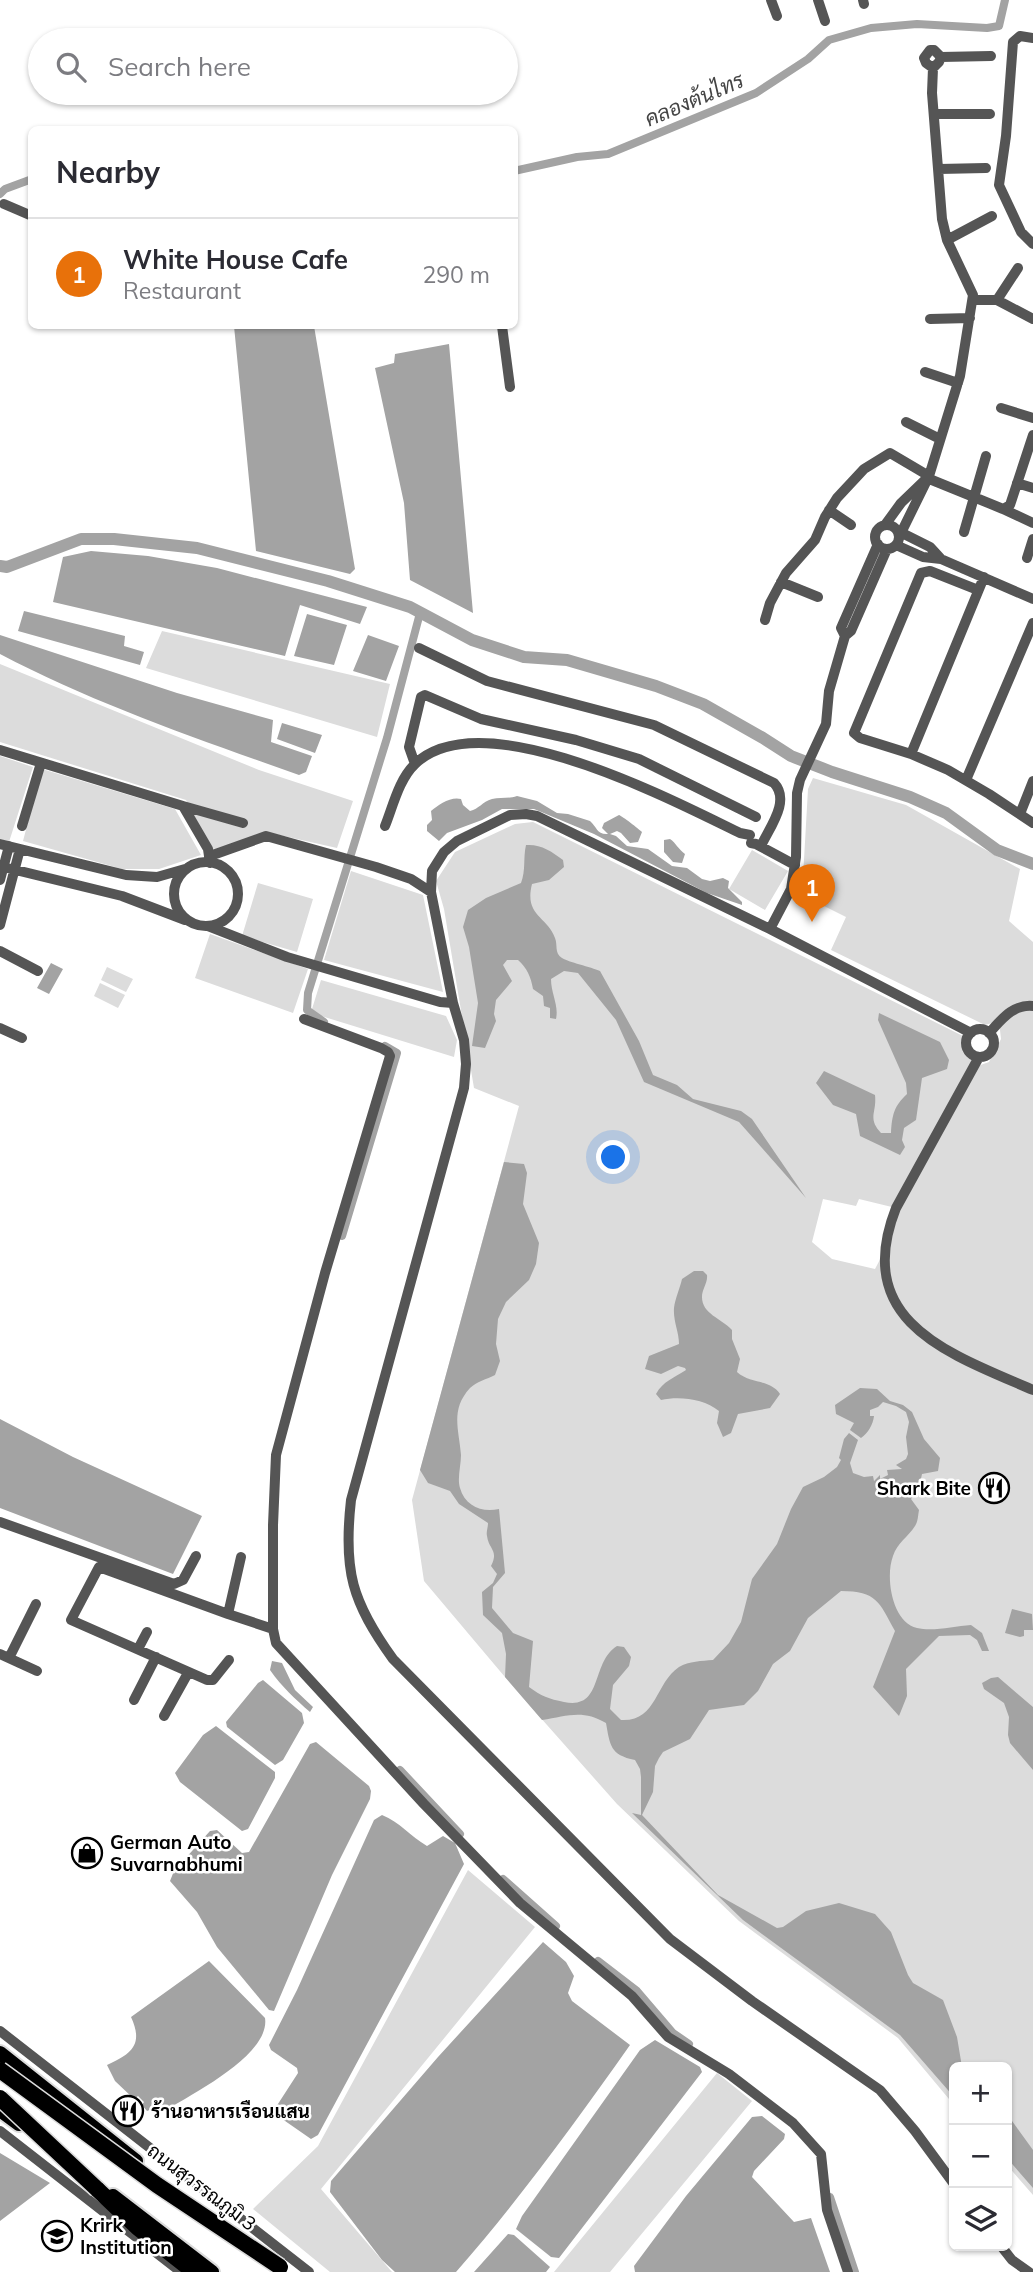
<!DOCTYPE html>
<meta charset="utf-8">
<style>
:root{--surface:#fff;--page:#f7f7f7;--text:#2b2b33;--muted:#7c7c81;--line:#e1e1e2;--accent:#2563eb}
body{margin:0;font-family:Mulish,Sarabun,sans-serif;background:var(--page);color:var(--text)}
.controls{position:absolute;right:21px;bottom:21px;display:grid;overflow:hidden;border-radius:10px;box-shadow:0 2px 5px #0004}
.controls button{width:63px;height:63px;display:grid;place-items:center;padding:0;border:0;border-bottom:2px solid var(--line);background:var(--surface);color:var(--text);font:35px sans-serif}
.you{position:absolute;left:614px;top:1158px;width:24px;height:24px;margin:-18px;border:5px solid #fff;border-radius:50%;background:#1a73e8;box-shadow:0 0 0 10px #1a73e833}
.badge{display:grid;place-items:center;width:46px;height:46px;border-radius:50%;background:var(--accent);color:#fff;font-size:23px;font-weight:700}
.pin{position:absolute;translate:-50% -58px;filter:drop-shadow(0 2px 4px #0008)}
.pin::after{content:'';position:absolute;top:37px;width:24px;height:21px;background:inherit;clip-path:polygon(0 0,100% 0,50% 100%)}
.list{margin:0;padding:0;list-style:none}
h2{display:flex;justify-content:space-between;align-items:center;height:91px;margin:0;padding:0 28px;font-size:30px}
h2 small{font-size:23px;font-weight:400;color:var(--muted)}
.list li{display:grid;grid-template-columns:46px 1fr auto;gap:21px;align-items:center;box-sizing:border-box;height:112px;padding:0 28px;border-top:2px solid var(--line)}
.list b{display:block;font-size:26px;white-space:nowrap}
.list p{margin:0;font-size:23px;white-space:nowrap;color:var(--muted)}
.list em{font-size:23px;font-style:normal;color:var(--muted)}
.icon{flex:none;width:38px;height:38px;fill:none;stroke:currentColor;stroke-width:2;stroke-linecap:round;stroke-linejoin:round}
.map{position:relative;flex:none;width:1033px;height:2272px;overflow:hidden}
.search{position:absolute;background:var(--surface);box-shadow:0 2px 5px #0004;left:28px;top:28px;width:490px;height:77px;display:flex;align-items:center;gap:18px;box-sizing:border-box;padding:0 24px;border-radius:38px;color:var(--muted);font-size:26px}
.panel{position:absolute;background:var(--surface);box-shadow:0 2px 5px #0004;left:28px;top:126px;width:490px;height:203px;border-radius:10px}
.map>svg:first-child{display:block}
.green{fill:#dcdcdc;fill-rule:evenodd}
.water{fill:#a3a3a3}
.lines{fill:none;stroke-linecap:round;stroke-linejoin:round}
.canal{stroke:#a3a3a3;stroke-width:8}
.river{stroke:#a3a3a3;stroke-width:12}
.major-casing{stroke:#dbdbdb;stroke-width:18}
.highway-casing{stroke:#dbdbdb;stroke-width:19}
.minor{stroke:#555;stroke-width:10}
.major{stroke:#000;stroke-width:14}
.highway{stroke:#000;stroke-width:16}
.highway-bridge-casing{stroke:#dbdbdb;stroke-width:19;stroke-linecap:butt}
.highway-bridge{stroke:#000;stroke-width:16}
.labels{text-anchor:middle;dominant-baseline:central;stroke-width:5;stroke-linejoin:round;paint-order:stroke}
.poi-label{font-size:19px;font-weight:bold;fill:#000;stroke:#fff;text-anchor:start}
.street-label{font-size:19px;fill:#000;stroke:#fff}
.water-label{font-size:21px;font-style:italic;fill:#444;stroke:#fff}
</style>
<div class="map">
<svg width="1033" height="2272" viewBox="0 0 1033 2272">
<rect width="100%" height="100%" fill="#fff"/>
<path class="green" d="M 162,631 L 390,684 L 377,737 L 146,668 Z
M 0,664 L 259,770 L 353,801 L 337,848 L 266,832 L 213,852 L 186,800 L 0,742 Z
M 0,756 L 33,767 L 9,842 L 0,839 Z
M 42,769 L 175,809 L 201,855 L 159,869 L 122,869 L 23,841 Z
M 813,778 L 906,805 L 1020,869 L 1009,921 L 1033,942 L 1033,2195 L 1007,2165 L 1007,2067 L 954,2067 L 954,2105 L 898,2038 L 739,1921 L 617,1804 L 516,1690 L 424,1581 L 412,1500 L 519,1106 L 474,1088 L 444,909 L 436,881 L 455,852 L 515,824 L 533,822 L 963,1036 L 963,1051 L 971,1057 L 975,1067 L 989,1062 L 1001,1039 L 999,1021 L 985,1025 L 831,950 L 846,917 L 802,895 L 808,789 ZM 823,1199 L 856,1206 L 859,1199 L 896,1208 L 885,1250 L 875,1269 L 832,1259 L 812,1242 Z
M 752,850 L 788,871 L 765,910 L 729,889 Z
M 351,871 L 423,895 L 443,992 L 324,960 Z
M 258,883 L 313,899 L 297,952 L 242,936 Z
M 210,934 L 308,969 L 293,1013 L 195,978 Z
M 107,967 L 133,979 L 126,992 L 101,980 Z
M 321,980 L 446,1016 L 457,1040 L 454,1057 L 318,1015 L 312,1009 Z
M 100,983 L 125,995 L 118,1008 L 94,996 Z
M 468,1870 L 535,1927 L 321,2189 L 392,2272 L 330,2272 L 253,2209 L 318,2146 Z
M 717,2073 L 752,2101 L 610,2272 L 554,2272 Z"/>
<path class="water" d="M 234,326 L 314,326 L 355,569 L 350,574 L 256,551 Z
M 449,344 L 473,613 L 410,580 L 404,503 L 375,368 L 394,363 L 395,354 Z
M 91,551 L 148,556 L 217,568 L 367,607 L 360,624 L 300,605 L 285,656 L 53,602 L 63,557 Z
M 24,611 L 125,636 L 124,646 L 144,652 L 140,665 L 18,631 Z
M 307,614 L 347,625 L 334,665 L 294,656 Z
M 0,635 L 177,693 L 273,720 L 271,742 L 312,756 L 306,772 L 299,775 C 198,739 95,704 0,654 Z
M 368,635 L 399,646 L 386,681 L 353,671 Z
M 282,723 L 322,735 L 315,753 L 277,739 Z
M 517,796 L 537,801 L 557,813 L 568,814 L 590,821 C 597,827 597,835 608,834 L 602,828 L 604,823 L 619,815 C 622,816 639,829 642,832 L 638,842 L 630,843 L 621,833 L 617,831 L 610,834 L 616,836 L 627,846 L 648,849 L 672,866 L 687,868 L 702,879 L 710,881 L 723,878 L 729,881 L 728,888 L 742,902 L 742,905 L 707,893 L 594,834 L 534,809 L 502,809 L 482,820 L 447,833 L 439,841 L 427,831 L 427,825 L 432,820 L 431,811 C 438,805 451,796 461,799 L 463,805 L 470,811 C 479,809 482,802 492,799 C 500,797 508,799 517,796 Z
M 670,839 C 676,843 678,849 685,854 L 682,863 L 673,862 L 664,852 L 664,840 Z
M 526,845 C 541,844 551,851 563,860 L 564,867 L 549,880 L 532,884 C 524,916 547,916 555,938 C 558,945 554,953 562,958 C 568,962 591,967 600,971 L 639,1041 L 653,1075 L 677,1085 L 693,1099 L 741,1111 L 752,1119 L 806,1198 L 739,1122 L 644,1082 L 616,1020 L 578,973 L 564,971 L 551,979 C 551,994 559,1005 556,1019 L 550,1018 L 550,1008 L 544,1006 L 543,996 L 533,989 C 531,977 527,968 518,960 L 507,960 L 503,965 L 512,981 L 496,1000 L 494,1014 L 496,1021 L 485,1048 L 472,1046 L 478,1003 L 469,947 L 463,927 L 468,910 L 486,898 L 521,883 C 526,870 523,858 526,845 Z
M 51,963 L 63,969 L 49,994 L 37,988 Z
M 879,1013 L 940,1042 L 949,1060 L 947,1069 L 922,1078 L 916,1120 L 904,1128 L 902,1140 L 905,1147 L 900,1155 L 860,1136 L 856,1114 L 833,1105 L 816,1083 L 824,1071 L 875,1095 C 877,1113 867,1118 881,1133 L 891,1133 C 892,1115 894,1106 907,1094 L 906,1083 L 878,1020 Z
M 504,1162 L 524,1164 L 527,1173 L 523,1204 L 539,1243 L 536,1264 L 529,1280 L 506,1302 L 498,1319 L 496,1344 L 500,1361 L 495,1375 C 487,1379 476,1382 470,1388 C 450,1410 459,1429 461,1455 C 461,1466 457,1478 460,1488 C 465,1506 482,1513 499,1509 L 505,1573 L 493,1587 L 492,1608 L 513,1633 L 533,1641 L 529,1687 C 541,1696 549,1699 564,1702 C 604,1710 590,1663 617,1646 L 624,1647 L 631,1657 L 629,1666 L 613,1685 L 610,1709 L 621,1720 C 657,1722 655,1683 679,1667 C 689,1661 702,1661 713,1660 L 729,1643 L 741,1622 L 752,1579 L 777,1544 L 791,1509 L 803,1487 L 824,1477 L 837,1467 L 841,1460 L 839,1458 L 844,1439 L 849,1433 L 858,1440 L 850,1463 L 853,1473 L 864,1477 L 873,1476 L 874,1481 L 880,1475 L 880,1479 L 888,1475 L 887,1470 L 902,1469 L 896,1465 L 906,1459 L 908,1454 L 906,1437 L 909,1422 L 906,1412 L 896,1406 L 883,1402 L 878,1407 L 870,1410 L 870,1416 L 874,1416 C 873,1425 868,1433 861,1438 L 850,1430 L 854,1423 L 836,1414 L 835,1405 L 860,1388 L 877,1389 L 890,1401 L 903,1405 L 912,1412 L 924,1439 L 940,1458 L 938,1471 L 922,1474 L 919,1488 L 911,1499 L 919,1510 C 918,1515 918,1522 915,1526 C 908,1537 897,1543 893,1556 C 885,1577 892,1622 917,1628 C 933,1632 954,1626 971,1625 L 982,1633 L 989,1651 L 982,1651 L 977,1640 L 970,1635 L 939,1636 L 906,1669 L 907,1696 L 899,1716 L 873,1687 L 895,1631 C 879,1602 877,1591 841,1591 L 808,1618 L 790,1651 L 773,1664 L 758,1691 L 744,1705 L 709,1710 L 690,1739 L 663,1752 L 659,1758 L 655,1766 L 653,1792 L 642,1815 L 718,1895 L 777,1928 L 783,1927 L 806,1911 L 839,1903 L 875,1914 L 891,1932 L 908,1975 L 913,1983 L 943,2000 L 957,2037 L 962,2067 L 954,2067 L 954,2097 L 900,2035 L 743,1920 L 632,1813 L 641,1815 L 641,1777 L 640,1769 L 635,1760 C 610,1755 610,1745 606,1723 C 583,1709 567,1716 542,1720 L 505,1677 L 506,1654 L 502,1633 L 483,1615 L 482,1592 L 493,1583 L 497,1574 L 491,1566 C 499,1550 489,1550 487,1536 C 486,1532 488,1528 488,1523 L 459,1504 L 450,1491 L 428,1483 L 420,1470 Z
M 694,1271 L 703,1271 L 707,1275 C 708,1283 702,1289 702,1297 C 702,1314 721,1318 732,1330 L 732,1339 L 740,1359 L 737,1372 C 750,1384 770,1379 780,1394 L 770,1408 L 738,1414 L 731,1433 L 723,1437 L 717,1423 L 719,1411 C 704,1399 680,1396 661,1400 L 656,1394 C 663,1381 674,1378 686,1370 L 685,1368 L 678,1366 L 661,1374 L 645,1369 L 649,1356 L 679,1344 C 679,1332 673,1321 674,1308 C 675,1299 680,1288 682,1279 Z
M 0,1419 L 73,1457 L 202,1516 L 173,1574 L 0,1508 Z
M 1012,1609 L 1032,1614 L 1033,1630 L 1024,1630 L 1024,1636 L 1020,1637 L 1005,1633 Z
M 272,1661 L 282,1663 L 295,1690 L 313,1707 L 310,1712 C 295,1699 282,1687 270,1670 Z
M 998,1677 L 1033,1707 L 1033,1770 L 1010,1743 L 1008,1735 L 1009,1717 L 1004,1703 L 984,1689 L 982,1683 L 991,1678 Z
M 263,1680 L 302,1713 L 304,1723 L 283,1760 L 275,1765 L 227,1727 L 226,1722 L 258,1683 Z
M 216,1726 L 275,1772 L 275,1778 L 248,1829 L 242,1831 L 180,1782 L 175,1773 L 203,1735 Z
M 316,1742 L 369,1786 L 371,1791 L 370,1799 L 332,1875 L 274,2011 L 269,2010 L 217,1947 L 197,1912 L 170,1881 L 174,1871 L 210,1831 L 217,1830 L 242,1853 L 249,1852 L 310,1744 Z
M 382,1815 C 400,1822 410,1836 427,1846 L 443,1836 L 455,1843 L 464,1864 L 318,2135 L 311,2139 L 275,2114 L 276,2107 L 298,2073 L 297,2068 L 271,2050 L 269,2045 L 297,1990 L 374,1820 Z
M 543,1942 L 566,1962 L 574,1976 L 568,1993 L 572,2001 L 630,2045 C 575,2123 519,2200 456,2272 L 395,2272 L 382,2260 L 330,2192 L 331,2181 L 438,2057 Z
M 209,1961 L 265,2018 C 271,2056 185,2098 157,2115 L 152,2109 L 147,2111 L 142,2105 L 144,2102 L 138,2096 L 134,2099 L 115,2081 L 107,2065 C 131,2054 144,2045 131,2017 Z
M 655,2040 L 700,2067 L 702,2072 L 559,2258 L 551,2257 L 516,2229 L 522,2216 L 640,2050 Z
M 1007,2114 L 1033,2150 L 1033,2188 L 1007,2158 Z
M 762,2116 L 785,2134 L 784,2139 L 754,2171 L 752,2177 L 794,2222 L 811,2218 L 830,2272 L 635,2272 L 634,2266 L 686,2196 L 752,2117 Z
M 0,2153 L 50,2183 L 0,2221 Z
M 508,2234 L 514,2235 L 550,2267 L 546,2272 L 474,2272 Z"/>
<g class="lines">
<path class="canal" d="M 514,171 L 577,157 L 608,154 L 756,93 L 808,59 L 829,40 L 871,28 L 917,24 L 987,28 L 999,26 L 1005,0
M 0,194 L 5,189 L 32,179
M 324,1022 L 307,1010 L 308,993 L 387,738 L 420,613
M 342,1236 L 397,1053 L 385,1046
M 400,1770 L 460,1834
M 503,1879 L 556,1926
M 598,1961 L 637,1991 L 673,2033 L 689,2044
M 830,2197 L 855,2272"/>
<path class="river" d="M 0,566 L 7,567 L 81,539 L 114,539 L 197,548 L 328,581 L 410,607 L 472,640 L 524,657 L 567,660 L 656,686 L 703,704 L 763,738 L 791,756 L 832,772 L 910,797 L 946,813 L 997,850 L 1033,864"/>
<g class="major-casing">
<path id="major" d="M 0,2053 L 136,2161
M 0,2110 L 19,2124
M 113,2196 L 212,2272"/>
</g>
<g class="highway-casing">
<path id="highway" d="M 97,2189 L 138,2228 L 194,2272"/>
</g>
<path class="minor" d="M 771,0 L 777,16
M 818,0 L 825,21
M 863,0 L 864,4
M 1033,38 L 1020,36 L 1013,42 L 1006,136 L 999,185 L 1021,232 L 1033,244
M 941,57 L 991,56
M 934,114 L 990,114
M 939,169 L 986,168
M 4,204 L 32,216
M 947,240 L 992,216
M 973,300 L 997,300 L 1033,319
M 997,300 L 1018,268
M 930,319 L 970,318
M 502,326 L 510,387
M 925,372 L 958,383
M 1001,408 L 1033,418
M 906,422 L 940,439
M 927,478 L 1003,509 L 1010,505 L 1033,435
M 1017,483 L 1033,488
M 1003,509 L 1033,523
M 829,510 L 851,525
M875 537a12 12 0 1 1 24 0a12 12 0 1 1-24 0Z
M 898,531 L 930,547 L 941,559
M 964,532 L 986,456
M 901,533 L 929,476 L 960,376 L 973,295 L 947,240 L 942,219 L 932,93 L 933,68 L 926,63 L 924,58 L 930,50 L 934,50 L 941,57 L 939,62 L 933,68
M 896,545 L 923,557 L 941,559 L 1033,599
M 1027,558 L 1033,539
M 781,582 L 818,597
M 978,590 L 930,571 L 921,573 L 854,733 L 860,738 L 911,754 L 948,770 L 989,794 L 1033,823
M 765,620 L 770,603 L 786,573 L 815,540 L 825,517 L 837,498 L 864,469 L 890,453 L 929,476 L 901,503 L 885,525
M 845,636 L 841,628 L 878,544
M 419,648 L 487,681 L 654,725 L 774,783 C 791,801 769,828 761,846
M 0,750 L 183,806 L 208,849 L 210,863
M 911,754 L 984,577
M 415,764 L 409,747 L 421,697 L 425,695 L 481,719 L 576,740 L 639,759 L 756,817
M 966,780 L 1033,623
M 183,806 L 243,823
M 1020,814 L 1033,781
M 22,826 L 41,763
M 385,826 C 393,806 399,779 415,764 C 482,700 672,800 740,833 L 750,835
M 751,843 L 756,844 L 795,865
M 0,844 L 126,875 L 157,877 L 185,869
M 210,856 L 266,836 L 376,867 L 411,879 L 431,892
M174 894a32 32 0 1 1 64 0a32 32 0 1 1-64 0Z
M 0,866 L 122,896 L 185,920
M 0,880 L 9,846
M 0,925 L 20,849
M 208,926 L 287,957 L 440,1002 L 453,1003
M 770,929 L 791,889 L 796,857 L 797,793 L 800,780 L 826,724 L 829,691 L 845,636 L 851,631 L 887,549
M 0,951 L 38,971
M 304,1019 L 381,1048 L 388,1052 L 390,1056 L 325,1273 L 276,1455 L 273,1525 L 273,1629 L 276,1643 L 424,1804 L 520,1903 L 632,1996 L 668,2037 L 729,2074 L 793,2123 L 821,2154 L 827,2210 L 848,2272
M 0,1028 L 22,1038
M966 1043a14 14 0 1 1 28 0a14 14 0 1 1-28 0Z
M 989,1033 C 1002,1019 1013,1004 1033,1006
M 979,1057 L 896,1208 C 851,1322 950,1354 1033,1390
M 0,1522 L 174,1584 L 183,1580 L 196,1556
M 228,1614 L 273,1629
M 138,1649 L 147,1632
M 0,1654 L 37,1671
M 9,1658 L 36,1604
M 229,1660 L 213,1680 L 207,1680 L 71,1620 L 99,1567 L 228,1614 L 241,1557
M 134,1700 L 156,1657
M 164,1716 L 188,1673
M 0,2031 L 309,2272
M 0,2131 L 181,2272
M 954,2184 L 915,2131 L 880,2090 L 752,2001 L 670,1939 L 393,1659 C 352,1602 343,1571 351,1500 L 464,1088 L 466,1064 L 464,1040 L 453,1003 L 431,892 L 432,871 L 444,852 L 457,841 L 510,815 L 526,814 L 537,816 L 770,929 L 971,1033
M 1001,2246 L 1012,2260 L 1029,2272"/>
<use href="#major" class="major"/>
<use href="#highway" class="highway"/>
<g class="highway-bridge-casing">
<path id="highway-bridge" d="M 0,2070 L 157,2185 L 280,2267
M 0,2098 L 97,2189"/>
</g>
<use href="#highway-bridge" class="highway-bridge"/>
</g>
<defs>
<g id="restaurant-ring" transform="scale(1.575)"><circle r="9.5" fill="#fff" stroke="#000" stroke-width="1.5"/><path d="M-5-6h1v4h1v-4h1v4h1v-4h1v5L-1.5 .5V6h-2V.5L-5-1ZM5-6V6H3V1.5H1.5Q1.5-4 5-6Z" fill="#000"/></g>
<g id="shop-ring" transform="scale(1.575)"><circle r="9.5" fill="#fff" stroke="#000" stroke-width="1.5"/><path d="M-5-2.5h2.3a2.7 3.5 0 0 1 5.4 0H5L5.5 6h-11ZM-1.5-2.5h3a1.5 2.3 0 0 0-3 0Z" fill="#000"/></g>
<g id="university-ring" transform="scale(1.575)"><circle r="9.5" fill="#fff" stroke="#000" stroke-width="1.5"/><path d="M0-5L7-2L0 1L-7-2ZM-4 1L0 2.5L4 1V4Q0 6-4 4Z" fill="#000"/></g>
</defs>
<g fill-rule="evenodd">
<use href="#restaurant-ring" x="994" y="1488"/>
<use href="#shop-ring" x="87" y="1853"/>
<use href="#restaurant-ring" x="128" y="2111"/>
<use href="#university-ring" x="57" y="2236"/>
</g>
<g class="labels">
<g class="poi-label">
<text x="971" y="1488" text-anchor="end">Shark Bite</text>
<text x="110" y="1842">German Auto<tspan x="110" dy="22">Suvarnabhumi</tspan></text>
<text x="151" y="2111">ร้านอาหารเรือนแสน</text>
<text x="80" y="2225">Krirk<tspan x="80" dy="22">Institution</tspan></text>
</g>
<g class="street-label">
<text transform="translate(202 2187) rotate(37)">ถนนสุวรรณภูมิ 3</text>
</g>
<g class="water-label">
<text transform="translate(694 99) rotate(-23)">คลองต้นไทร</text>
</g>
</g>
</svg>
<div class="controls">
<button>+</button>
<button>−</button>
<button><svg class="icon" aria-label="layers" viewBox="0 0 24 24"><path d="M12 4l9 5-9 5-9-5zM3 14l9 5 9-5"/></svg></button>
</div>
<div class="you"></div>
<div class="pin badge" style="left:812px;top:922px;background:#e8710a">1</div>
<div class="search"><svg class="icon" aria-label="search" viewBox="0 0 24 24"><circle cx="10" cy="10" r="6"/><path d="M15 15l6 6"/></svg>Search here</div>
<section class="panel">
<h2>Nearby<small></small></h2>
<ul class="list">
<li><span class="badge" style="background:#e8710a">1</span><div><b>White House Cafe</b><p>Restaurant</p></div><em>290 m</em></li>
</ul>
</section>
</div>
